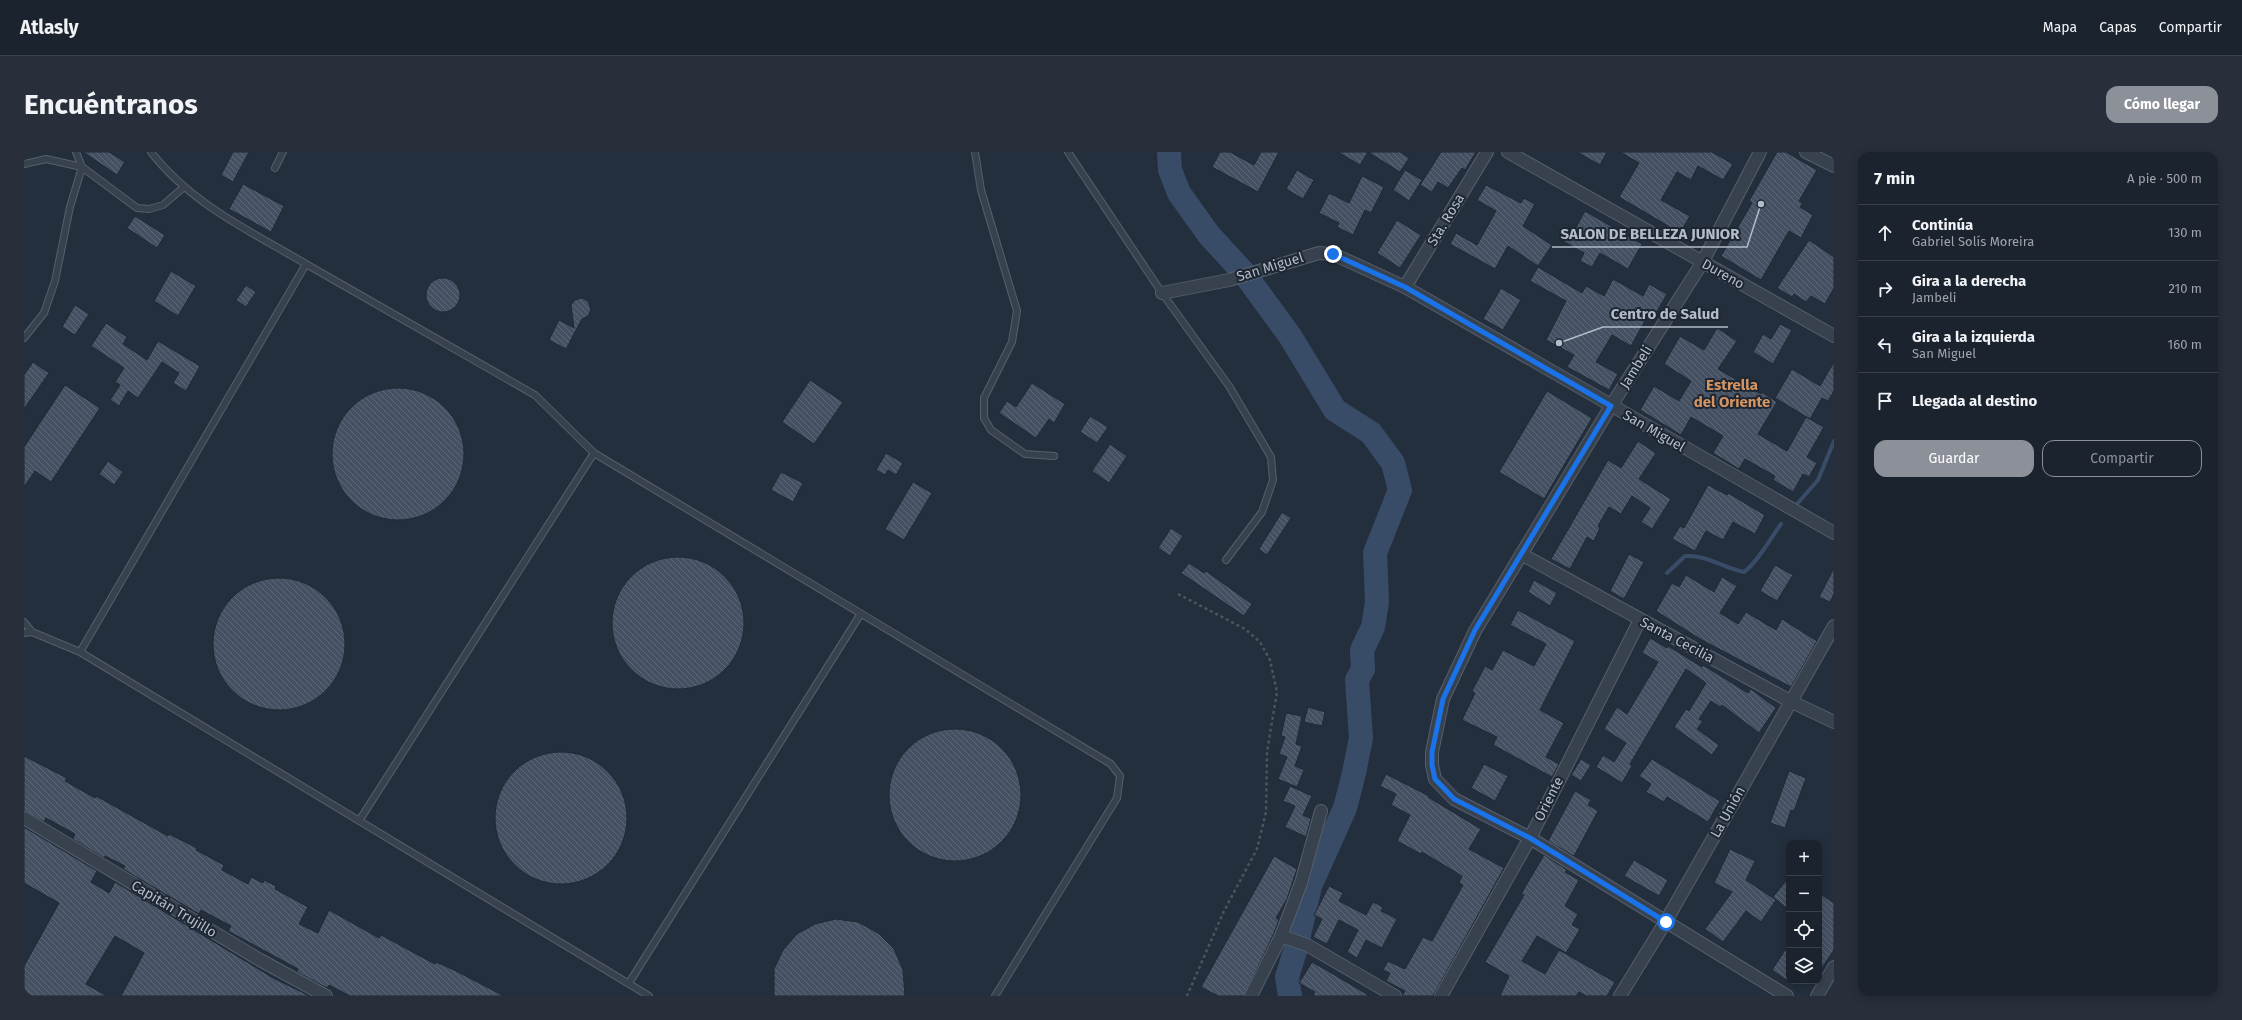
<!DOCTYPE html>
<html lang="es">
<meta charset="utf-8">
<style>
:root{--surface:#1b232e;--page:#282f3a;--text:#f1f3f6;--muted:#a0a4aa;--line:#39404a;--accent:#8c9099}
body{margin:0;font-family:"Fira Sans",sans-serif;background:var(--page);color:var(--text)}
.controls{position:absolute;right:12px;bottom:12px;display:grid;overflow:hidden;border-radius:8px;box-shadow:0 2px 10px #0003}
.controls button{width:36px;height:36px;display:grid;place-items:center;padding:0;border:0;border-bottom:1px solid var(--line);background:var(--surface);color:var(--text);font:20px sans-serif}
.stop{position:absolute;width:12px;height:12px;margin:-9px;border:3px solid #1a73e8;border-radius:50%;background:#fff}
.stop.end{background:#1a73e8;border-color:#fff;box-shadow:0 1px 4px #0008}
.list{margin:0;padding:0;list-style:none}
h2{display:flex;justify-content:space-between;align-items:center;height:52px;margin:0;padding:0 16px;font-size:17px}
h2 small{font-size:13px;font-weight:400;color:var(--muted)}
.list li{display:grid;grid-template-columns:26px 1fr auto;gap:12px;align-items:center;box-sizing:border-box;height:56px;padding:0 16px;border-top:1px solid var(--line)}
.list b{display:block;font-size:15px;white-space:nowrap}
.list p{margin:0;font-size:13px;white-space:nowrap;color:var(--muted)}
.list em{font-size:13px;font-style:normal;color:var(--muted)}
.actions{display:flex;gap:8px;padding:12px 16px}
.actions a{flex:1;padding:9px 0;border:1px solid var(--accent);border-radius:12px;text-align:center;font-size:14px;color:var(--accent)}
.actions .main{background:var(--accent);color:#fff}
.icon{flex:none;width:22px;height:22px;fill:none;stroke:currentColor;stroke-width:2;stroke-linecap:round;stroke-linejoin:round}
.map{position:relative;flex:none;width:1810px;height:844px;overflow:hidden;border-radius:12px}
header{display:flex;align-items:center;gap:24px;box-sizing:border-box;height:56px;padding:0 20px;background:var(--surface);border-bottom:1px solid var(--line)}
header strong{font-size:19px}
nav{display:flex;gap:22px;margin-inline-start:auto;font-size:14px}
.intro{display:flex;align-items:center;justify-content:space-between;box-sizing:border-box;height:96px;padding:0 24px}
h1{margin:0;font-size:28px}
.button{padding:10px 18px;border-radius:12px;background:var(--accent);color:#fff;font-size:14px;font-weight:700}
main{display:flex;gap:24px;padding:0 24px}
aside{flex:1;background:var(--surface);border-radius:12px;box-shadow:0 2px 10px #0003}
.map>svg:first-child{display:block}
.lines{fill:none;stroke-linecap:round;stroke-linejoin:round}
.stream{stroke:#394c67;stroke-width:4}
.river{stroke:#394c67;stroke-width:24}
.building{fill:url(#building-back-hatch);stroke:#1f2835}
.service-casing{stroke:#565f6c;stroke-width:8}
.minor-casing{stroke:#565f6c;stroke-width:14}
.path{stroke:#44595c;stroke-width:2.5;stroke-dasharray:3 3;stroke-linecap:butt}
.service{stroke:#38414e;stroke-width:6}
.minor{stroke:#38414e;stroke-width:12}
.route{stroke:#1a73e8;stroke-width:5}
.labels{text-anchor:middle;dominant-baseline:central;stroke-width:4;stroke-linejoin:round;paint-order:stroke}
.street-label{font-size:14px;fill:#b4bcc9;stroke:#1d2633}
.neighbourhood-label{font-size:15px;font-weight:bold;fill:#d59563;stroke:#1d2633}
.leader{fill:none;stroke:#b4bcc9;stroke-width:1.5}
.callout-dot{fill:#b4bcc9;stroke:#1d2633;stroke-width:1.5}
.callout-label{font-size:15px;text-anchor:middle;font-weight:bold;fill:#b4bcc9;stroke:#1d2633;stroke-width:4;stroke-linejoin:round;paint-order:stroke}
</style>
<header>
<strong>Atlasly</strong>
<nav><a>Mapa</a><a>Capas</a><a>Compartir</a></nav>
</header>
<div class="intro"><h1>Encuéntranos</h1><a class="button">Cómo llegar</a></div>
<main>
<div class="map">
<svg width="1810" height="844" viewBox="0 0 1810 844">
<defs>
<pattern id="building-back-hatch" width="6" height="6" patternUnits="userSpaceOnUse"><rect width="6" height="6" fill="#455162"/><path d="M-1 5l2 2M0 0l6 6M5-1l2 2" fill="none" stroke="#5d6877"/></pattern>
</defs>
<rect width="100%" height="100%" fill="#242f3e"/>
<g class="lines">
<path class="stream" d="M 1773,352 L 1794,328 L 1810,289
M 1643,421 L 1661,404 C 1685,403 1698,416 1720,420 C 1732,412 1747,386 1757,372"/>
<path class="river" d="M 1145,0 L 1146,18 L 1155,41 L 1185,83 L 1220,121 L 1266,184 L 1311,258 L 1347,281 L 1369,311 L 1376,338 L 1351,401 L 1353,450 L 1349,475 L 1338,498 L 1339,517 L 1333,528 L 1337,586 L 1330,621 L 1321,656 L 1286,734 L 1272,796 L 1263,825 L 1266,844"/>
</g>
<path class="building" d="M 59,0 L 85,0 L 101,10 L 93,23 Z
M 209,0 L 225,0 L 209,30 L 197,23 Z
M 1196,0 L 1206,0 L 1230,13 L 1237,0 L 1255,0 L 1234,40 L 1188,15 Z
M 1314,0 L 1344,0 L 1336,13 Z
M 1344,0 L 1376,0 L 1385,6 L 1376,20 Z
M 1417,0 L 1452,0 L 1441,18 L 1438,16 L 1424,36 L 1414,30 L 1408,40 L 1396,33 Z
M 1553,0 L 1583,0 L 1576,13 Z
M 1596,0 L 1688,0 L 1709,12 L 1699,28 L 1674,14 L 1667,28 L 1653,20 L 1637,48 L 1666,64 L 1656,81 L 1595,45 L 1615,11 Z
M 1753,0 L 1762,0 L 1793,18 L 1775,49 L 1779,51 L 1776,55 L 1789,63 L 1777,86 L 1765,79 L 1737,128 L 1697,104 L 1728,51 L 1725,49 Z
M 1273,18 L 1290,28 L 1279,47 L 1262,37 Z
M 1381,18 L 1398,28 L 1385,49 L 1369,38 Z
M 1338,24 L 1360,35 L 1347,61 L 1341,58 L 1329,83 L 1313,75 L 1315,71 L 1295,61 L 1305,41 L 1325,51 Z
M 219,32 L 260,54 L 247,80 L 205,57 Z
M 1462,33 L 1497,51 L 1500,46 L 1511,52 L 1499,74 L 1528,93 L 1514,114 L 1484,94 L 1471,117 L 1426,92 L 1432,81 L 1453,93 L 1472,59 L 1453,48 Z
M 1561,59 L 1618,92 L 1604,117 L 1576,101 L 1568,115 L 1556,109 L 1560,101 L 1539,89 L 1546,76 L 1550,79 Z
M 111,64 L 141,83 L 133,96 L 103,76 Z
M 1373,68 L 1397,83 L 1376,116 L 1353,101 Z
M 1785,88 L 1810,105 L 1810,136 L 1801,152 L 1787,144 L 1782,150 L 1770,142 L 1768,145 L 1753,136 Z
M 1514,115 L 1558,141 L 1562,134 L 1580,144 L 1589,127 L 1619,144 L 1625,132 L 1643,142 L 1627,170 L 1622,167 L 1607,194 L 1588,183 L 1572,210 L 1594,222 L 1585,238 L 1543,215 L 1550,203 L 1522,188 L 1542,149 L 1506,129 Z
M 147,119 L 172,134 L 154,164 L 130,149 Z
M402 143a17 17 0 1 1 34 0a17 17 0 1 1-34 0Z
M 222,133 L 232,140 L 222,155 L 212,148 Z
M 1477,136 L 1497,148 L 1479,178 L 1459,167 Z
M 558,146 L 564,149 L 567,158 L 564,164 L 558,167 L 542,197 L 525,188 L 535,168 L 550,176 L 547,153 L 551,148 Z
M 51,153 L 65,162 L 51,183 L 38,175 Z
M 82,171 L 103,185 L 99,192 L 123,208 L 134,189 L 176,214 L 162,239 L 149,231 L 155,221 L 138,210 L 114,246 L 104,239 L 95,254 L 86,248 L 96,233 L 91,230 L 100,216 L 67,194 Z
M 1756,172 L 1768,178 L 1749,212 L 1729,200 L 1739,182 L 1747,187 Z
M 1693,176 L 1713,189 L 1694,217 L 1737,242 L 1738,240 L 1753,250 L 1734,282 L 1763,299 L 1782,265 L 1800,275 L 1783,305 L 1793,311 L 1785,325 L 1779,322 L 1769,340 L 1749,328 L 1751,324 L 1721,307 L 1715,317 L 1689,301 L 1699,284 L 1667,265 L 1657,283 L 1616,258 L 1630,234 L 1655,249 L 1667,229 L 1640,212 L 1656,184 L 1680,198 Z
M 9,210 L 25,221 L 0,257 L 0,223 Z
M 1810,210 L 1810,239 L 1804,249 L 1798,246 L 1786,267 L 1751,246 L 1768,217 L 1796,234 Z
M 786,228 L 819,250 L 790,292 L 758,270 Z
M 1008,231 L 1041,252 L 1030,271 L 1025,267 L 1012,286 L 975,261 L 983,249 L 992,255 Z
M 41,233 L 76,256 L 27,330 L 11,319 L 0,335 L 0,295 Z
M308 302a66 66 0 1 1 132 0a66 66 0 1 1-132 0Z
M 1523,239 L 1568,266 L 1520,347 L 1475,320 Z
M 1066,264 L 1084,275 L 1073,291 L 1056,280 Z
M 1614,289 L 1632,301 L 1615,327 L 1647,347 L 1628,377 L 1617,370 L 1626,356 L 1608,344 L 1597,362 L 1585,355 L 1574,374 L 1576,376 L 1570,389 L 1563,385 L 1546,417 L 1527,407 L 1584,308 L 1597,316 Z
M 1086,292 L 1103,304 L 1085,331 L 1068,319 Z
M 862,301 L 879,311 L 872,323 L 864,318 L 861,323 L 852,318 Z
M 84,309 L 99,320 L 90,333 L 75,322 Z
M 757,320 L 779,331 L 769,350 L 747,338 Z
M 889,330 L 908,341 L 880,388 L 861,377 Z
M 1684,333 L 1703,343 L 1704,341 L 1741,363 L 1731,382 L 1709,370 L 1699,388 L 1682,379 L 1671,399 L 1648,387 L 1656,374 L 1660,376 Z
M 1258,360 L 1267,366 L 1243,403 L 1235,397 Z
M 1147,376 L 1159,384 L 1146,404 L 1134,396 Z
M 1605,402 L 1620,410 L 1600,447 L 1586,439 Z
M588 471a66 66 0 1 1 132 0a66 66 0 1 1-132 0Z
M 1165,411 L 1180,421 L 1182,419 L 1228,452 L 1220,464 L 1157,421 Z
M 1751,413 L 1769,423 L 1753,449 L 1736,439 Z
M 1810,416 L 1810,442 L 1806,450 L 1795,445 Z
M 1662,423 L 1690,440 L 1698,425 L 1713,434 L 1696,461 L 1714,472 L 1722,460 L 1752,478 L 1758,467 L 1793,489 L 1767,535 L 1676,487 L 1632,459 L 1648,431 L 1655,435 Z
M189 492a66 66 0 1 1 132 0a66 66 0 1 1-132 0Z
M 1510,428 L 1533,441 L 1526,454 L 1504,440 Z
M 1494,458 L 1551,489 L 1516,558 L 1540,571 L 1522,605 L 1535,612 L 1528,625 L 1469,593 L 1473,585 L 1438,568 L 1451,541 L 1448,539 L 1461,514 L 1468,518 L 1479,498 L 1510,514 L 1522,492 L 1486,473 Z
M 1626,486 L 1643,496 L 1644,494 L 1678,515 L 1679,513 L 1724,541 L 1727,537 L 1752,556 L 1735,581 L 1698,553 L 1696,555 L 1687,549 L 1675,567 L 1679,569 L 1673,577 L 1695,593 L 1688,603 L 1650,575 L 1662,557 L 1665,559 L 1682,531 L 1662,517 L 1606,612 L 1608,614 L 1598,631 L 1572,615 L 1579,603 L 1590,610 L 1602,591 L 1580,577 L 1593,555 L 1603,562 L 1634,510 L 1618,501 Z
M 1284,555 L 1301,560 L 1298,574 L 1280,570 Z
M 1262,561 L 1278,564 L 1272,592 L 1278,594 L 1271,614 L 1280,618 L 1273,635 L 1254,627 L 1263,605 L 1255,602 L 1261,585 L 1257,584 Z
M865 643a66 66 0 1 1 132 0a66 66 0 1 1-132 0Z
M471 666a66 66 0 1 1 132 0a66 66 0 1 1-132 0Z
M 0,604 L 43,626 L 41,629 L 71,646 L 72,644 L 144,684 L 145,682 L 173,696 L 172,698 L 200,713 L 198,718 L 224,732 L 227,725 L 239,731 L 240,728 L 252,734 L 251,737 L 284,755 L 275,772 L 294,781 L 305,758 L 355,786 L 357,783 L 411,812 L 412,810 L 430,818 L 480,844 L 326,844 L 305,833 L 303,836 L 273,820 L 274,817 L 204,779 L 207,774 L 177,758 L 175,762 L 99,717 L 101,714 L 81,704 L 80,706 L 49,687 L 51,682 L 22,666 L 20,670 L 0,659 Z
M 1557,607 L 1567,613 L 1557,629 L 1547,623 Z
M 1628,607 L 1696,649 L 1684,670 L 1643,645 L 1640,650 L 1622,640 L 1627,632 L 1615,624 Z
M 1460,612 L 1484,624 L 1471,649 L 1447,636 Z
M 1765,619 L 1782,626 L 1770,659 L 1767,658 L 1761,676 L 1746,671 Z
M 1362,622 L 1405,644 L 1404,645 L 1457,677 L 1445,697 L 1480,716 L 1409,844 L 1378,844 L 1381,839 L 1362,829 L 1366,821 L 1359,818 L 1364,809 L 1381,817 L 1399,785 L 1408,789 L 1439,733 L 1435,731 L 1438,724 L 1398,700 L 1397,702 L 1373,689 L 1386,663 L 1367,653 L 1372,642 L 1356,634 Z
M 1266,634 L 1288,644 L 1279,663 L 1287,667 L 1282,685 L 1261,675 L 1271,654 L 1259,649 Z
M 1551,639 L 1567,648 L 1564,653 L 1574,659 L 1550,704 L 1524,689 Z
M 0,675 L 73,719 L 67,730 L 85,741 L 91,730 L 251,827 L 286,844 L 97,844 L 120,801 L 91,784 L 62,832 L 83,844 L 0,844 L 0,814 L 35,751 L 0,731 Z
M 1706,697 L 1731,709 L 1722,728 L 1752,748 L 1737,770 L 1722,759 L 1699,790 L 1681,777 L 1708,740 L 1690,731 Z
M 1520,703 L 1543,718 L 1541,720 L 1555,728 L 1541,754 L 1554,762 L 1548,773 L 1556,777 L 1542,801 L 1513,784 L 1498,809 L 1521,822 L 1535,798 L 1591,830 L 1583,844 L 1562,844 L 1555,840 L 1552,844 L 1476,844 L 1485,824 L 1461,810 L 1500,743 L 1497,742 Z
M 1250,704 L 1273,717 L 1263,747 L 1252,766 L 1255,768 L 1250,781 L 1220,844 L 1194,844 L 1177,835 Z
M 1610,708 L 1644,728 L 1635,744 L 1600,724 Z
M 1765,725 L 1765,758 L 1749,745 Z
M 1305,734 L 1319,741 L 1315,749 L 1342,763 L 1349,750 L 1359,755 L 1357,759 L 1373,767 L 1358,796 L 1342,788 L 1333,806 L 1323,800 L 1334,778 L 1315,768 L 1303,792 L 1289,785 L 1298,767 L 1290,763 Z
M 1795,741 L 1810,751 L 1810,798 L 1795,820 Z
M 812,767 L 834,770 L 854,781 L 870,797 L 879,818 L 881,844 L 750,844 L 750,817 L 759,798 L 773,782 L 791,772 Z
M 1765,792 L 1765,830 L 1748,818 Z
M 1288,810 L 1304,819 L 1346,844 L 1289,844 L 1291,840 L 1275,831 Z"/>
<g class="lines">
<g class="service-casing">
<path id="service" d="M 127,0 C 167,52 228,80 282,112
M 951,0 L 957,38 L 993,159 L 988,190 L 960,246 L 960,266 L 967,278 L 1001,302 L 1030,304
M 1044,0 L 1138,141 L 1205,234 L 1247,305 L 1249,328 L 1238,360 L 1202,408
M 0,12 L 22,7 L 58,15 L 113,56 L 125,57 L 139,53 L 160,35
M 251,16 L 259,0
M 0,186 L 20,161 L 31,129 L 46,55 L 58,15 L 52,0
M 0,470 L 8,480
M 0,481 L 8,480 L 56,500
M 335,669 L 570,301
M 605,831 L 836,463
M 625,844 L 56,500 L 282,112 L 511,243 L 570,301 L 1087,612 L 1096,624 L 1093,646 L 971,844"/>
</g>
<g class="minor-casing">
<path id="minor" d="M 1484,0 L 1810,184
M 1736,0 L 1678,111 L 1587,254 L 1451,479 L 1419,547 L 1408,600 L 1408,613 L 1411,627 L 1430,647 L 1506,686 L 1763,844
M 1782,0 L 1810,14
M 1381,135 L 1463,0
M 1138,141 L 1205,128 L 1295,101 L 1309,102 L 1381,135 L 1810,381
M 1497,402 L 1766,549 L 1810,570
M 0,666 L 236,808 L 302,844
M 1257,784 L 1283,793 L 1371,844
M 1227,844 L 1257,784 L 1277,731 L 1297,659
M 1417,844 L 1506,686 L 1616,468
M 1596,844 L 1642,769 L 1810,474
M 1793,844 L 1810,815"/>
</g>
<path class="path" d="M 1154,442 L 1221,477 L 1236,490 L 1246,508 L 1253,540 L 1243,600 L 1242,660 L 1233,697 L 1200,759 L 1163,844"/>
<use href="#service" class="service"/>
<use href="#minor" class="minor"/>
</g>
<g class="lines">
<path class="route" d="M 1309,102 L 1381,135 L 1587,254 L 1451,478 L 1419,547 L 1408,600 L 1408,613 L 1411,627 L 1430,647 L 1506,686 L 1642,770"/>
</g>
<g class="labels">
<g class="street-label">
<text transform="translate(1422 68) rotate(-59)">Sta. Rosa</text>
<text transform="translate(1246 115) rotate(-17)">San Miguel</text>
<text transform="translate(1699 122) rotate(29)">Dureno</text>
<text transform="translate(1612 215) rotate(-58)">Jambeli</text>
<text transform="translate(1630 279) rotate(30)">San Miguel</text>
<text transform="translate(1653 488) rotate(28)">Santa Cecilia</text>
<text transform="translate(1525 647) rotate(-63)">Oriente</text>
<text transform="translate(1704 660) rotate(-61)">La Unión</text>
<text transform="translate(150 757) rotate(31)">Capitán Trujillo</text>
</g>
<g class="neighbourhood-label">
<text x="1708" y="233">Estrella<tspan x="1708" dy="17">del Oriente</tspan></text>
</g>
</g>
<path class="leader" d="M1737 52L1723 95H1528M1535 191L1579 175H1704"/>
<g class="callout-dot">
<circle cx="1737" cy="52" r="4"/>
<circle cx="1535" cy="191" r="4"/>
</g>
<g class="callout-label">
<text x="1626" y="87">SALON DE BELLEZA JUNIOR</text>
<text x="1641" y="167">Centro de Salud</text>
</g>
</svg>
<div class="controls">
<button>+</button>
<button>−</button>
<button><svg class="icon" aria-label="locate" viewBox="0 0 24 24"><circle cx="12" cy="12" r="6"/><path d="M12 2v4M12 18v4M2 12h4M18 12h4"/></svg></button>
<button><svg class="icon" aria-label="layers" viewBox="0 0 24 24"><path d="M12 4l9 5-9 5-9-5zM3 14l9 5 9-5"/></svg></button>
</div>
<div class="stop" style="left:1642px;top:770px"></div>
<div class="stop end" style="left:1309px;top:102px"></div>
</div>
<aside>
<h2>7 min<small>A pie · 500 m</small></h2>
<ul class="list">
<li><svg class="icon" aria-label="ahead" viewBox="0 0 24 24"><path d="M12 20V5M6 11l6-6 6 6"/></svg><div><b>Continúa</b><p>Gabriel Solís Moreira</p></div><em>130 m</em></li>
<li><svg class="icon" aria-label="right" viewBox="0 0 24 24"><path d="M7 20v-9h11M14 6l5 5-5 5"/></svg><div><b>Gira a la derecha</b><p>Jambeli</p></div><em>210 m</em></li>
<li><svg class="icon" aria-label="left" viewBox="0 0 24 24"><path d="M17 20v-9H6M10 6l-5 5 5 5"/></svg><div><b>Gira a la izquierda</b><p>San Miguel</p></div><em>160 m</em></li>
<li><svg class="icon" aria-label="arrive" viewBox="0 0 24 24"><path d="M6 21V4h12l-3 4 3 4H6"/></svg><div><b>Llegada al destino</b></div></li>
</ul>
<div class="actions"><a class="main">Guardar</a><a>Compartir</a></div>
</aside>
</main>
